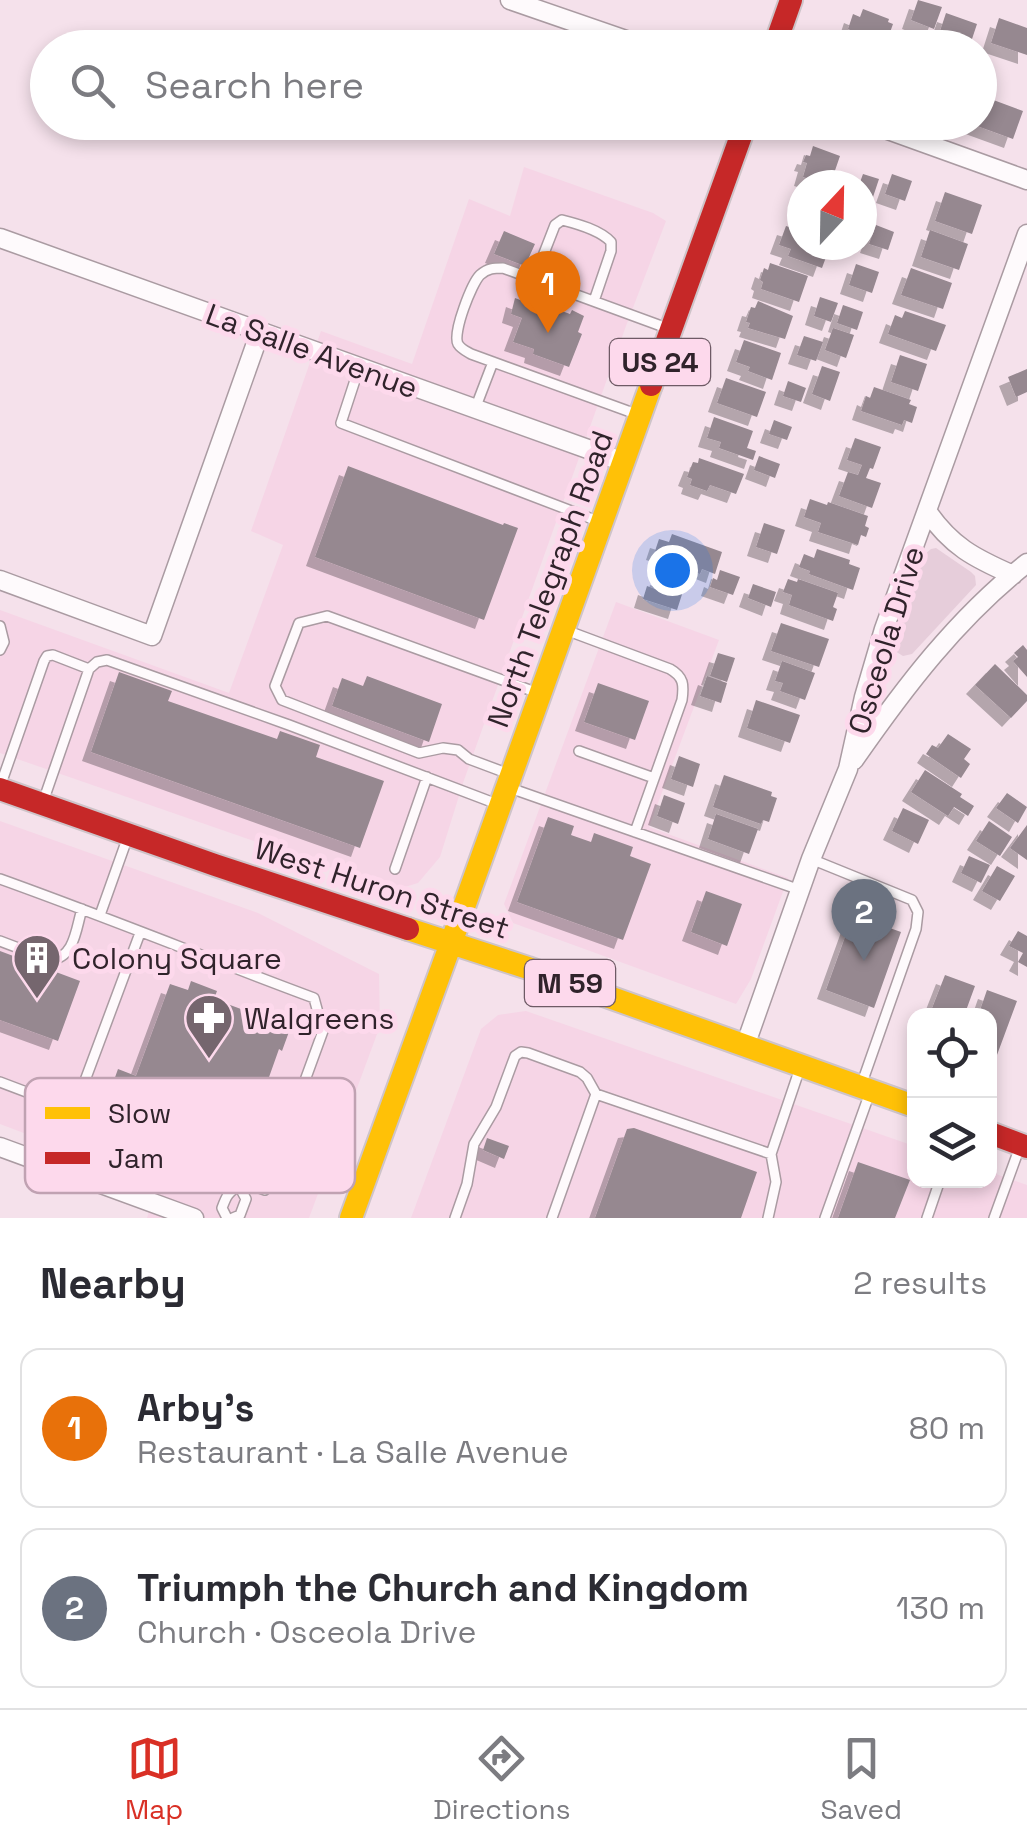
<!DOCTYPE html>
<meta charset="utf-8">
<style>
:root{--surface:#fff;--page:#f2f2f3;--text:#2b2b33;--muted:#7c7c81;--line:#e1e1e2;--accent:#d93025}
body{margin:0;font-family:"Space Grotesk",sans-serif;background:var(--page);color:var(--text)}
.controls{position:absolute;right:30px;bottom:30px;display:grid;overflow:hidden;border-radius:20px;box-shadow:0 5px 15px #0003}
.controls button{width:90px;height:90px;display:grid;place-items:center;padding:0;border:0;border-bottom:2px solid var(--line);background:var(--surface);color:var(--text);font:50px sans-serif}
.compass{position:absolute;left:787px;top:170px;width:90px;height:90px;border-radius:50%;background:var(--surface);box-shadow:0 5px 15px #0003;rotate:22deg}
.you{position:absolute;left:672px;top:570px;width:35px;height:35px;margin:-25px;border:8px solid #fff;border-radius:50%;background:#1a73e8;box-shadow:0 0 0 15px #1a73e833}
.badge{display:grid;place-items:center;width:65px;height:65px;border-radius:50%;background:var(--accent);color:#fff;font-size:32px;font-weight:700}
.pin{position:absolute;translate:-50% -82px;filter:drop-shadow(0 2px 5px #0008)}
.pin::after{content:'';position:absolute;top:52px;width:35px;height:30px;background:inherit;clip-path:polygon(0 0,100% 0,50% 100%)}
.list{margin:0;padding:0;list-style:none}
h2{display:flex;justify-content:space-between;align-items:center;height:130px;margin:0;padding:0 40px;font-size:42px}
h2 small{font-size:32px;font-weight:400;color:var(--muted)}
.list li{display:grid;grid-template-columns:65px 1fr auto;gap:30px;align-items:center;box-sizing:border-box;height:160px;margin:0 20px 20px;padding:0 20px;border:2px solid var(--line);border-radius:20px}
.list b{display:block;font-size:38px;white-space:nowrap}
.list p{margin:0;font-size:32px;white-space:nowrap;color:var(--muted)}
.list em{font-size:32px;font-style:normal;color:var(--muted)}
.icon{flex:none;width:55px;height:55px;fill:none;stroke:currentColor;stroke-width:2;stroke-linecap:round;stroke-linejoin:round}
.map{position:relative;flex:none;width:1027px;height:1218px;overflow:hidden}
.search{position:absolute;background:var(--surface);box-shadow:0 5px 15px #0003;left:30px;right:30px;top:30px;height:110px;display:flex;align-items:center;gap:25px;box-sizing:border-box;padding:0 35px;border-radius:55px;color:var(--muted);font-size:38px}
.sheet{height:490px;background:var(--surface)}
nav{display:flex;justify-content:space-around;align-items:center;box-sizing:border-box;height:140px;border-top:2px solid var(--line);background:var(--surface);font-size:28px;color:var(--muted)}
nav a{display:grid;justify-items:center;gap:5px}
nav .on{color:var(--accent)}
.map>svg:first-child{display:block}
.built{fill:#f6d5e6}
.green{fill:#e6cdda}
.building{fill:#968890;filter:url(#shadow)}
.lines{fill:none;stroke-linecap:round;stroke-linejoin:round}
.lane-casing{stroke:#aa9ba2;stroke-width:12}
.street-casing{stroke:#aa9ba2;stroke-width:21}
.slow-casing{stroke:#cec4c9;stroke-width:26}
.jam-casing{stroke:#cec4c9;stroke-width:26}
.lane{stroke:#fefafc;stroke-width:9}
.street{stroke:#fefafc;stroke-width:18}
.slow{stroke:#ffc107;stroke-width:22}
.jam{stroke:#c62828;stroke-width:22}
.labels{text-anchor:middle;dominant-baseline:central;stroke-width:10;stroke-linejoin:round;paint-order:stroke}
.shield{fill:#fdd9ec;stroke:#6e5a65;stroke-width:2.5}
.shield-label{font-size:28px;font-weight:bold;fill:#30232b}
.street-label{font-size:30px;fill:#30232b;stroke:#fdd9ec}
.poi-label{font-size:30px;fill:#30232b;stroke:#fdd9ec;text-anchor:start}
.key{fill:#fdd9ec;stroke:#c0a2b2;stroke-width:2.5}
.key-label{font-size:28px;fill:#30232b}
</style>
<div class="map">
<svg width="1027" height="1218" viewBox="0 0 1027 1218">
<defs>
<filter id="shadow"><feDropShadow dx="-9" dy="9" stdDeviation="0" flood-color="#0004"/></filter>
</defs>
<rect width="100%" height="100%" fill="#f5e1eb"/>
<path class="built" d="M 524,167 L 653,213 L 666,221 L 626,326 L 463,783 L 440,857 L 418,883 L 395,890 L 0,753 L 0,610 L 229,693 L 283,545 L 251,531 L 321,331 L 412,364 L 469,199 L 510,216 Z
M 616,602 L 719,640 L 649,827 L 788,878 L 751,979 L 736,1004 L 513,923 L 504,904 Z
M 0,821 L 258,913 L 379,974 L 380,1026 L 309,1218 L 147,1218 L 158,1184 L 0,1124 Z
M 526,1011 L 914,1146 L 914,1180 L 990,1180 L 990,1172 L 1027,1185 L 1027,1218 L 411,1218 L 481,1029 L 498,1015 Z"/>
<path class="green" d="M 936,548 L 971,572 L 975,576 L 976,585 L 912,654 L 903,656 L 895,651 L 894,641 L 924,555 L 931,549 Z"/>
<path class="building" d="M 918,0 L 942,7 L 934,29 L 911,20 Z
M 863,9 L 889,19 L 888,22 L 893,24 L 887,41 L 882,39 L 879,47 L 853,37 L 855,32 L 848,29 L 853,14 L 860,17 Z
M 946,13 L 977,24 L 970,45 L 939,34 Z
M 999,18 L 1027,28 L 1027,55 L 991,43 Z
M 980,95 L 1023,111 L 1013,139 L 969,123 L 980,122 Z
M 813,146 L 840,156 L 830,185 L 803,177 L 807,163 L 803,162 L 806,155 L 810,156 Z
M 863,174 L 879,179 L 871,203 L 862,200 L 862,185 L 859,185 Z
M 892,174 L 912,181 L 905,201 L 885,194 Z
M 945,192 L 982,205 L 972,234 L 935,221 Z
M 876,225 L 894,232 L 888,250 L 869,244 Z
M 786,226 L 802,231 L 802,245 L 823,245 L 829,249 L 822,268 L 788,256 L 791,249 L 779,245 Z
M 930,230 L 968,244 L 959,270 L 921,257 Z
M 504,231 L 535,244 L 525,266 L 494,254 Z
M 770,263 L 808,276 L 799,302 L 761,289 L 763,282 L 760,280 L 764,268 L 768,270 Z
M 856,264 L 879,272 L 872,293 L 849,285 Z
M 911,268 L 952,283 L 943,309 L 901,295 Z
M 820,297 L 838,303 L 831,322 L 814,316 Z
M 515,298 L 528,303 L 529,299 L 570,314 L 572,310 L 584,316 L 578,332 L 582,334 L 569,367 L 533,354 L 534,349 L 513,342 L 522,318 L 511,314 Z
M 758,301 L 793,316 L 785,339 L 748,328 L 750,323 L 746,322 L 751,307 L 755,308 Z
M 843,305 L 863,312 L 857,330 L 837,323 Z
M 905,311 L 946,325 L 936,351 L 888,334 L 895,315 L 902,318 Z
M 833,328 L 854,335 L 846,358 L 825,350 Z
M 804,336 L 823,342 L 816,361 L 797,355 Z
M 744,340 L 781,353 L 772,380 L 748,371 L 750,367 L 736,362 Z
M 900,355 L 927,364 L 918,391 L 891,382 Z
M 822,366 L 840,372 L 830,401 L 812,394 Z
M 1027,369 L 1027,392 L 1016,397 L 1008,377 Z
M 726,378 L 766,392 L 757,417 L 717,403 Z
M 788,381 L 806,388 L 801,402 L 783,396 Z
M 874,387 L 911,400 L 909,404 L 917,407 L 912,423 L 904,420 L 902,425 L 861,411 L 866,396 L 870,398 Z
M 714,417 L 753,431 L 747,448 L 756,451 L 753,460 L 719,448 L 721,442 L 707,438 Z
M 774,420 L 792,427 L 787,440 L 769,434 Z
M 855,438 L 881,447 L 873,469 L 870,468 L 866,478 L 881,483 L 872,508 L 839,496 L 848,472 L 858,475 L 862,465 L 847,460 Z
M 759,456 L 780,464 L 775,478 L 754,470 Z
M 699,458 L 744,474 L 736,494 L 710,485 L 707,491 L 690,485 L 692,479 L 687,477 L 693,462 L 698,463 Z
M 348,466 L 503,525 L 504,523 L 518,528 L 484,620 L 315,557 Z
M 810,499 L 827,505 L 828,502 L 868,516 L 865,526 L 869,528 L 866,537 L 861,535 L 858,545 L 818,532 L 821,523 L 804,517 Z
M 764,523 L 785,530 L 777,554 L 756,547 Z
M 672,534 L 722,552 L 715,574 L 702,569 L 700,574 L 663,561 L 665,554 L 655,551 L 659,539 L 669,542 Z
M 817,549 L 850,560 L 849,564 L 860,568 L 853,590 L 809,574 L 810,571 L 799,567 L 804,554 L 814,558 Z
M 720,570 L 740,577 L 733,595 L 710,587 L 713,578 L 717,580 Z
M 659,576 L 685,585 L 677,610 L 643,599 L 647,586 L 655,589 Z
M 788,579 L 797,582 L 798,579 L 838,593 L 833,607 L 837,609 L 833,621 L 789,605 L 792,595 L 783,592 Z
M 753,584 L 776,592 L 771,607 L 748,598 Z
M 781,623 L 829,639 L 819,667 L 771,651 Z
M 1023,645 L 1027,650 L 1027,677 L 1013,661 L 1018,657 L 1014,653 Z
M 718,653 L 735,658 L 727,682 L 710,676 Z
M 782,661 L 815,673 L 805,700 L 780,691 L 783,683 L 775,681 Z
M 995,664 L 1027,695 L 1027,701 L 1011,718 L 975,685 Z
M 119,672 L 172,691 L 168,701 L 277,739 L 280,731 L 320,745 L 316,757 L 384,781 L 360,848 L 91,752 Z
M 367,676 L 442,704 L 429,742 L 332,706 L 342,678 L 363,686 Z
M 707,676 L 727,683 L 721,703 L 700,696 Z
M 598,683 L 649,701 L 635,740 L 584,722 Z
M 756,700 L 800,715 L 790,743 L 747,728 Z
M 948,734 L 971,749 L 964,759 L 970,764 L 961,778 L 926,754 L 932,745 L 938,748 Z
M 679,756 L 700,764 L 693,787 L 671,779 Z
M 925,770 L 962,794 L 960,797 L 974,806 L 968,816 L 954,807 L 948,816 L 911,792 Z
M 724,775 L 772,792 L 771,796 L 777,798 L 769,822 L 763,820 L 761,824 L 713,807 Z
M 1007,793 L 1027,807 L 1018,823 L 996,808 Z
M 664,795 L 685,803 L 678,824 L 657,816 Z
M 903,808 L 929,820 L 918,844 L 892,831 Z
M 716,814 L 758,829 L 749,854 L 708,839 Z
M 548,817 L 574,826 L 571,835 L 591,842 L 594,833 L 633,847 L 630,856 L 651,864 L 623,940 L 517,902 Z
M 989,821 L 1012,837 L 1000,856 L 976,841 Z
M 1027,825 L 1027,860 L 1010,848 Z
M 969,856 L 990,865 L 981,883 L 961,873 Z
M 997,866 L 1015,876 L 1000,901 L 982,891 Z
M 706,891 L 742,904 L 727,946 L 691,932 Z
M 853,915 L 901,932 L 874,1008 L 826,990 Z
M 1018,931 L 1027,936 L 1027,967 L 1018,962 L 1023,953 L 1009,946 Z
M 0,951 L 80,981 L 58,1041 L 0,1020 Z
M 945,975 L 975,986 L 964,1016 L 929,1016 Z
M 191,981 L 217,991 L 214,999 L 257,1015 L 261,1006 L 294,1018 L 282,1051 L 279,1049 L 257,1111 L 260,1112 L 251,1138 L 241,1134 L 235,1151 L 124,1111 L 127,1104 L 108,1097 L 118,1069 L 136,1076 L 170,984 L 188,990 Z
M 987,990 L 1017,1001 L 997,1055 L 990,1052 L 990,1016 L 978,1016 Z
M 634,1128 L 757,1172 L 741,1218 L 595,1218 L 627,1129 Z
M 487,1138 L 509,1146 L 504,1159 L 483,1150 Z
M 858,1162 L 910,1180 L 895,1218 L 838,1218 Z"/>
<g class="lines">
<g class="lane-casing">
<path id="lane" d="M 534,279 L 555,225 L 562,220 C 578,224 600,230 611,242 L 611,251 L 594,301
M 359,368 L 341,423 L 595,520
M 475,409 L 493,362
M 636,414 L 471,354 C 466,351 461,349 458,344 C 452,333 472,283 480,275 C 488,268 494,268 503,268 L 664,327
M 0,626 L 4,642 L 0,650
M 571,632 L 670,669 C 684,677 684,685 682,700 L 635,832
M 579,751 L 654,778
M 509,774 L 469,759 L 458,750 L 443,748 L 419,753 L 282,700 L 275,686 L 299,623 L 327,616 L 538,693
M 2,781 L 44,661 L 47,656 L 53,655 L 89,669
M 510,788 L 800,890
M 44,799 L 89,669 L 97,662 L 107,660 L 289,725 L 497,804
M 811,859 L 912,900 L 918,912 L 916,929 L 863,1080
M 395,869 L 427,777
M 0,879 C 106,917 209,959 314,998 L 323,1031 L 265,1190 L 70,1120
M 100,915 L 126,842
M 0,941 L 50,960 C 75,958 76,928 82,909
M 0,1082 L 74,1110 L 53,1165
M 74,1110 L 140,933
M 227,1218 L 222,1208 C 226,1197 228,1192 239,1186 L 241,1182
M 233,1218 L 240,1215 L 246,1199 L 239,1186
M 455,1218 L 467,1184 L 474,1144 L 496,1107 L 515,1056 L 521,1052 L 528,1053 L 580,1072 L 587,1078 L 596,1094
M 552,1218 L 596,1094 L 771,1154 L 798,1074
M 768,1218 L 776,1182 L 771,1154
M 825,1218 L 868,1098
M 927,1218 L 940,1180
M 994,1218 L 1018,1152"/>
</g>
<g class="street-casing">
<path id="street" d="M 510,0 L 649,48
M 866,122 L 1027,180
M 0,238 L 624,462
M 927,511 C 951,546 974,558 1013,575
M 0,580 L 152,636 L 260,332
M 854,760 C 904,688 957,618 1027,563
M 745,1046 L 811,859 L 848,769 L 864,697 L 884,629 L 1027,234
M 0,1147 L 194,1218"/>
</g>
<g class="slow-casing">
<path id="slow" d="M 408,929 L 528,968 L 914,1106
M 451,943 L 651,385
M 351,1218 L 451,943"/>
</g>
<g class="jam-casing">
<path id="jam" d="M 774,48 L 791,0
M 651,385 L 746,122
M 0,789 L 215,865 L 408,929
M 990,1133 L 1027,1147"/>
</g>
<use href="#lane" class="lane"/>
<use href="#street" class="street"/>
<use href="#slow" class="slow"/>
<use href="#jam" class="jam"/>
</g>
<defs>
<g id="building-pin" transform="scale(2.5)"><path d="M0 17L-7.5 6A9.5 9.5 0 1 1 7.5 6Z" fill="#75666e" stroke="#fdd9ec"/><path d="M-4-6H4V6H1V3H-1V6H-4ZM-2.5-4.3h1.7v1.8h-1.7ZM.8-4.3h1.7v1.8H.8ZM-2.5-1h1.7V.8h-1.7ZM.8-1h1.7V.8H.8Z" fill="#fff"/></g>
<g id="pharmacy-pin" transform="scale(2.5)"><path d="M0 17L-7.5 6A9.5 9.5 0 1 1 7.5 6Z" fill="#75666e" stroke="#fdd9ec"/><path d="M-2-6h4v4h4v4h-4v4h-4v-4h-4v-4h4Z" fill="#fff"/></g>
</defs>
<g fill-rule="evenodd">
<use href="#building-pin" x="37" y="958"/>
<use href="#pharmacy-pin" x="209" y="1018"/>
</g>
<g class="labels">
<g class="shield">
<rect x="610" y="339" width="100" height="46" rx="8"/>
<rect x="525" y="960" width="90" height="46" rx="8"/>
</g>
<g class="shield-label">
<text x="660" y="362">US 24</text>
<text x="570" y="983">M 59</text>
</g>
<g class="street-label">
<text transform="translate(312 351) rotate(20)">La Salle Avenue</text>
<text transform="translate(550 579) rotate(-70)">North Telegraph Road</text>
<text transform="translate(886 640) rotate(-73)">Osceola Drive</text>
<text transform="translate(382 888) rotate(18)">West Huron Street</text>
</g>
<g class="poi-label">
<text x="72" y="958">Colony Square</text>
<text x="244" y="1018">Walgreens</text>
</g>
</g>
<rect x="25" y="1078" width="330" height="115" rx="15" class="key"/>
<rect x="45" y="1107" width="45" height="12" fill="#ffc107"/>
<rect x="45" y="1152" width="45" height="12" fill="#c62828"/>
<g class="key-label">
<text x="108" y="1123">Slow</text>
<text x="108" y="1168">Jam</text>
</g>
</svg>
<div class="controls">
<button><svg class="icon" aria-label="locate" viewBox="0 0 24 24"><circle cx="12" cy="12" r="6"/><path d="M12 2v4M12 18v4M2 12h4M18 12h4"/></svg></button>
<button><svg class="icon" aria-label="layers" viewBox="0 0 24 24"><path d="M12 4l9 5-9 5-9-5zM3 14l9 5 9-5"/></svg></button>
</div>
<svg class="compass" viewBox="-18 -18 36 36"><path d="M0-13l5 13h-10z" fill="#e53935"/><path d="M0 13l5-13h-10z" fill="#7c7c81"/></svg>
<div class="you"></div>
<div class="pin badge" style="left:548px;top:333px;background:#e8710a">1</div>
<div class="pin badge" style="left:864px;top:961px;background:#6b7280">2</div>
<div class="search"><svg class="icon" aria-label="search" viewBox="0 0 24 24"><circle cx="10" cy="10" r="6"/><path d="M15 15l6 6"/></svg>Search here</div>
</div>
<section class="sheet">
<h2>Nearby<small>2 results</small></h2>
<ul class="list">
<li><span class="badge" style="background:#e8710a">1</span><div><b>Arby's</b><p>Restaurant · La Salle Avenue</p></div><em>80 m</em></li>
<li><span class="badge" style="background:#6b7280">2</span><div><b>Triumph the Church and Kingdom</b><p>Church · Osceola Drive</p></div><em>130 m</em></li>
</ul>
</section>
<nav>
<a class="on"><svg class="icon" aria-label="map" viewBox="0 0 24 24"><path d="M3 6l6-2 6 2 6-2v14l-6 2-6-2-6 2zM9 4v14M15 6v14"/></svg>Map</a>
<a><svg class="icon" aria-label="directions" viewBox="0 0 24 24"><path d="M12 3l9 9-9 9-9-9zM9 14v-3h6M13 9l2 2-2 2"/></svg>Directions</a>
<a><svg class="icon" aria-label="saved" viewBox="0 0 24 24"><path d="M7 4h10v16l-5-4-5 4z"/></svg>Saved</a>
</nav>
